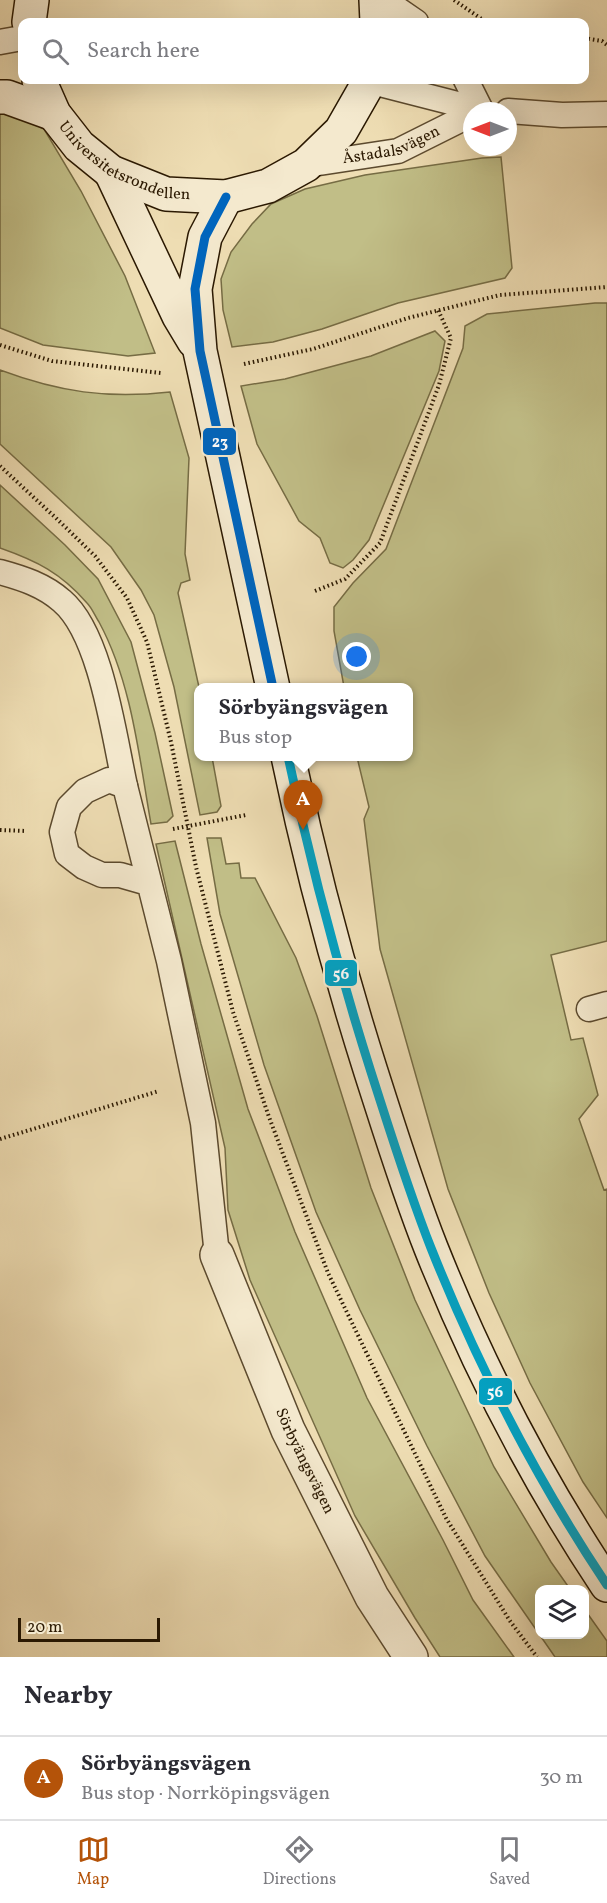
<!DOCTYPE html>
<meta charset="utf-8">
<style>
:root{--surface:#fff;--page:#f7f7f7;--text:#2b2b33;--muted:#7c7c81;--line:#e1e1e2;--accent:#b45309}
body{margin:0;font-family:Vollkorn,serif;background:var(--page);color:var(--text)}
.controls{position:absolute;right:18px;bottom:18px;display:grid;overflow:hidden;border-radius:12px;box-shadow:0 6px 24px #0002}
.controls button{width:54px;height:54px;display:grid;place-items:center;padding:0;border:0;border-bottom:2px solid var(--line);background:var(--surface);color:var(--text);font:30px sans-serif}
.compass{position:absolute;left:463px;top:102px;width:54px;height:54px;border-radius:50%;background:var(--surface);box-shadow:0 6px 24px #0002;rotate:270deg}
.scale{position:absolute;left:18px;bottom:15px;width:142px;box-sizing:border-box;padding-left:6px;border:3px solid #2b1902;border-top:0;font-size:16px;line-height:21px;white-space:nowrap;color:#2b1902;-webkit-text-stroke:4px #f4e9ce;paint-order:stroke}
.you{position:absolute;left:357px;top:657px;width:21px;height:21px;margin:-15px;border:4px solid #fff;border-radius:50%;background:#1a73e8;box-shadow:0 0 0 9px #1a73e833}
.badge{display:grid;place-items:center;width:39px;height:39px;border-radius:50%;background:var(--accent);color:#fff;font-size:20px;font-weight:700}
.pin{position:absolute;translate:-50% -50px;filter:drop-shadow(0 2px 3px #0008)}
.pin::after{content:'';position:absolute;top:32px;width:21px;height:18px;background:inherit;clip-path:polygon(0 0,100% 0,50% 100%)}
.popup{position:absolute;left:194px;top:683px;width:219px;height:78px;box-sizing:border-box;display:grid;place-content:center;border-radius:12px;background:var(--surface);filter:drop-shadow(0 2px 4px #0005);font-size:20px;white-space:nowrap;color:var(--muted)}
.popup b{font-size:22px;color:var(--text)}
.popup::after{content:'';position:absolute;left:50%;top:100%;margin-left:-12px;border:12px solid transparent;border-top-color:var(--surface)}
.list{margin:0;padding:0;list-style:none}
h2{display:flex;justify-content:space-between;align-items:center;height:78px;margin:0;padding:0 24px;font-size:26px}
h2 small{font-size:20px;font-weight:400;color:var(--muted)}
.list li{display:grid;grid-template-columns:39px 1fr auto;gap:18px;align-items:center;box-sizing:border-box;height:84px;padding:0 24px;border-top:2px solid var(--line)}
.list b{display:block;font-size:22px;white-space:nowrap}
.list p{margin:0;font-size:20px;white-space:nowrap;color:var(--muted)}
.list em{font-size:20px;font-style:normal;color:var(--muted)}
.icon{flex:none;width:33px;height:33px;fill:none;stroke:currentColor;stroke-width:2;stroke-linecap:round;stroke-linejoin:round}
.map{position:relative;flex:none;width:607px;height:1657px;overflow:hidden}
.search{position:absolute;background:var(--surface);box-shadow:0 6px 24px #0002;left:18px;right:18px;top:18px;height:66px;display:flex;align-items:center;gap:15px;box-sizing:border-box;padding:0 21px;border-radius:12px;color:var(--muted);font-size:22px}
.sheet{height:162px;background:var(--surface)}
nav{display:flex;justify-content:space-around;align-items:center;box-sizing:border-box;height:84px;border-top:2px solid var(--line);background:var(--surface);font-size:16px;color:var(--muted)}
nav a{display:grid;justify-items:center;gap:3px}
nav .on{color:var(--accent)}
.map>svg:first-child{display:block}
.green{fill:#c1be87;stroke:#766c44;stroke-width:1.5}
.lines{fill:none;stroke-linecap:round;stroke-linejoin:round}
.lane-casing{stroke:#5c4a2e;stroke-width:27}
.street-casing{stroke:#5c4a2e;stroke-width:36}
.secondary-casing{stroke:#2b1902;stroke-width:36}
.path{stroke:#2b1902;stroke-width:4;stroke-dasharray:1.5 3;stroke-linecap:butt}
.lane{stroke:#f4e9ce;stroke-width:24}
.street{stroke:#f4e9ce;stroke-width:33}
.secondary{stroke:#f4e9ce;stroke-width:33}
.bus-1-casing{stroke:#f4e9ce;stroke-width:14}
.bus-2-casing{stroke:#f4e9ce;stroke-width:14}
.bus-1{stroke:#0065bd;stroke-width:9}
.bus-2{stroke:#02a2c4;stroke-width:9}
.labels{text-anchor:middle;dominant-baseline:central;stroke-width:4.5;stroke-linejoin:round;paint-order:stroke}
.street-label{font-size:16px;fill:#2b1902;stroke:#f4e9ce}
.line-badge{stroke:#f4e9ce;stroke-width:2}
.badge-label{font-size:16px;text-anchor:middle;font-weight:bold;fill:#fff}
</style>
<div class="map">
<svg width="607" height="1657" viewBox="0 0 607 1657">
<rect width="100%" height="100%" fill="#eeddb3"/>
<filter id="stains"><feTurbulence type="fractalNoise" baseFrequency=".00333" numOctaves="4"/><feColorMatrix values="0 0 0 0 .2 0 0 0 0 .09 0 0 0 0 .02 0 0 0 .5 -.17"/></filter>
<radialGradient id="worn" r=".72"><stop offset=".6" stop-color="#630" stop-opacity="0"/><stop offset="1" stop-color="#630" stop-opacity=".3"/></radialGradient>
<path class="green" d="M 13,112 L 44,129 L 81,191 L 125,276 L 155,353 L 128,356 L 43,345 L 0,328 L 0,113 Z
M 501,157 L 512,268 L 505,278 L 398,303 L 322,329 L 273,342 L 232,347 L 223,310 L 221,279 L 231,252 L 252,224 L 271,204 L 305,189 L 365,175 L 482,158 Z
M 595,303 L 607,303 L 607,941 L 551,955 L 571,1040 L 583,1038 L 598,1095 L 579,1119 L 604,1190 L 607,1189 L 607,1518 L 583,1482 L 530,1383 L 489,1293 L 448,1189 L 380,949 L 364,819 L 369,807 L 357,757 L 408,756 L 408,688 L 344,687 L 334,631 L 334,607 L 353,583 L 386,549 L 463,348 L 465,326 L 487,314 Z
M 435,331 L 445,341 L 439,371 L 369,540 L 353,560 L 343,568 L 330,563 L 320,538 L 299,521 L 257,444 L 241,386 L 285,379 L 371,356 Z
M 0,370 C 59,392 107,399 170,392 L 189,458 L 185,554 L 190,580 L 181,583 L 178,593 L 199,687 L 198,756 L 212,757 L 221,806 L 217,812 L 200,815 L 174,687 L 154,615 L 141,590 L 111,547 L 0,444 Z
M 0,485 L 65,545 L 98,579 L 131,642 L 155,733 L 173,816 L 167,822 L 151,824 C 139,757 132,683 99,622 C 95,616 92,608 87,603 C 61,573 37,561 0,548 Z
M 207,838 L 221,838 L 226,864 L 239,863 L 241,878 L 255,878 L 296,958 L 317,1016 L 371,1188 L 415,1300 L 494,1467 L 551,1562 L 570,1589 L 540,1590 L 540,1634 L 584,1634 L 585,1610 L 607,1641 L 607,1657 L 555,1657 L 485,1556 L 427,1446 L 360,1310 L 316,1212 L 264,1065 L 220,914 Z
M 175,841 L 201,944 L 248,1109 L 295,1232 L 367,1398 L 443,1540 L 473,1600 L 514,1657 L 440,1657 L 415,1618 L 355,1516 L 250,1280 L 228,1210 L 225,1148 L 156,844 Z"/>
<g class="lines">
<g class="lane-casing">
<g id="lane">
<path d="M 384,0 L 416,22"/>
<path d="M 0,42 L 22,38"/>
<path d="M 364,80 L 481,110"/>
<path d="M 466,80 L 481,110"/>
<path d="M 508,111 L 562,115 L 607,114"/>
<path id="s1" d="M 306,165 L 398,151 L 472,114"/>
<path d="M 0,572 C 22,578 44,585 62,601 C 101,634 114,736 125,786"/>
<path d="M 148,883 L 120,875 L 102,875 L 84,867 L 67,854 L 62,832 L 69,807 L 85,791 L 109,780 L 125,786 L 169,961 L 203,1123 L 217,1255"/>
<path d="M 589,1009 L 607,1004"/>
</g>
</g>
<g class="street-casing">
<g id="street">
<path id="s2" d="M 217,1255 L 288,1430 L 372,1597 L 411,1657"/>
</g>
</g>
<g class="secondary-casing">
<g id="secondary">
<path d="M 376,0 L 377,22"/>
<path d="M 29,22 L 32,0"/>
<path id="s3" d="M 39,80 L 54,114 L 79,146 L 111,172 L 166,194 L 226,197 L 268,186 L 306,165 L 341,131 L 365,89 L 368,80"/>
<path d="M 0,97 L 7,97 L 54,114"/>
<path d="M 111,172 L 179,316 L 194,341"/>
<path d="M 226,197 L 205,237 L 195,289 L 200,351 L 273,688"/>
<path d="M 288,756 C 310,863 338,968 371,1072 C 390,1131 408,1190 431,1248 C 478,1366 537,1480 607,1585"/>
</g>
</g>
<path class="path" d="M 454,0 L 486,22
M 584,38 L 602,41 L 607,45
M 0,345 L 52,361 L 161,373
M 244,364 L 313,349 L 408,318 L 500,295 L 607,287
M 0,466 L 57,519 L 95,556 L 127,598 L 147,642 L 171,742 L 196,867 L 233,1012 L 269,1117 L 328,1273 L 446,1518 L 510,1621 L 537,1657
M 315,591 L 345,579 L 380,543 L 439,385 L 451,338 L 438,310
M 173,829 L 246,815
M 0,830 L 26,831
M 0,1139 L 159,1091"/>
<use href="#lane" class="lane"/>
<use href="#street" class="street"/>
<use href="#secondary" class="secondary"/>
<g class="bus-1-casing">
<path id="bus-1" d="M 226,197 L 205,237 L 195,289 L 200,351 L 273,688"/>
</g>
<g class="bus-2-casing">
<path id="bus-2" d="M 288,756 C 310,863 338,968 371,1072 C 390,1131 408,1190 431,1248 C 478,1366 537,1480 607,1585"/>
</g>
<use href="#bus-1" class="bus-1"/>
<use href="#bus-2" class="bus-2"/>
</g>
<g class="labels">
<g class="street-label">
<text stroke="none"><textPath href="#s1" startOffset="88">Åstadalsvägen</textPath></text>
<text stroke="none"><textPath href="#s3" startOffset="126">Universitetsrondellen</textPath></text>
<text stroke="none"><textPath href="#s2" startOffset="224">Sörbyängsvägen</textPath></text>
</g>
</g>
<g class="line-badge">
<rect x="202" y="427" width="35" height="29" rx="6" fill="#0065bd"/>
<rect x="324" y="959" width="34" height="28" rx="6" fill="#02a2c4"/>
<rect x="478" y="1377" width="35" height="29" rx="6" fill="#02a2c4"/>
</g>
<g class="badge-label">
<text x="220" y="447">23</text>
<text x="341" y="979">56</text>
<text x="495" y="1397">56</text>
</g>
<rect width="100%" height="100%" filter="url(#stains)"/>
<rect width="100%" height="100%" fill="url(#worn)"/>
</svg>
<div class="controls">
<button><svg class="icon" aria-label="layers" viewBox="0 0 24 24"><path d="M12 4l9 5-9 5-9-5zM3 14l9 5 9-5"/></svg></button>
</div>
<svg class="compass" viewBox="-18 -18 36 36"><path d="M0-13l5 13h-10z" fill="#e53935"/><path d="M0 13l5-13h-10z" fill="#7c7c81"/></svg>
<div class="scale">20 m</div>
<div class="you"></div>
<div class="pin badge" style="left:303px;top:830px">A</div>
<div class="popup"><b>Sörbyängsvägen</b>Bus stop</div>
<div class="search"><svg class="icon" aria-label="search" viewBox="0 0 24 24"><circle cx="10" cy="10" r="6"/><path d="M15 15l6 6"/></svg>Search here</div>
</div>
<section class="sheet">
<h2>Nearby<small></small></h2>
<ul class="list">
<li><span class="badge">A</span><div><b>Sörbyängsvägen</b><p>Bus stop · Norrköpingsvägen</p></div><em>30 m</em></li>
</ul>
</section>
<nav>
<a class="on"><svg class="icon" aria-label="map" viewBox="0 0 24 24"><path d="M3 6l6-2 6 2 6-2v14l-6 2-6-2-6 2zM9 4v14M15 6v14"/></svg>Map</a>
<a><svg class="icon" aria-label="directions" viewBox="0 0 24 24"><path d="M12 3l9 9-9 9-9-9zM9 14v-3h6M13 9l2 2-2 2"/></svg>Directions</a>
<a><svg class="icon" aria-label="saved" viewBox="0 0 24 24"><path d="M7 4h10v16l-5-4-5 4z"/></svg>Saved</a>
</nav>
